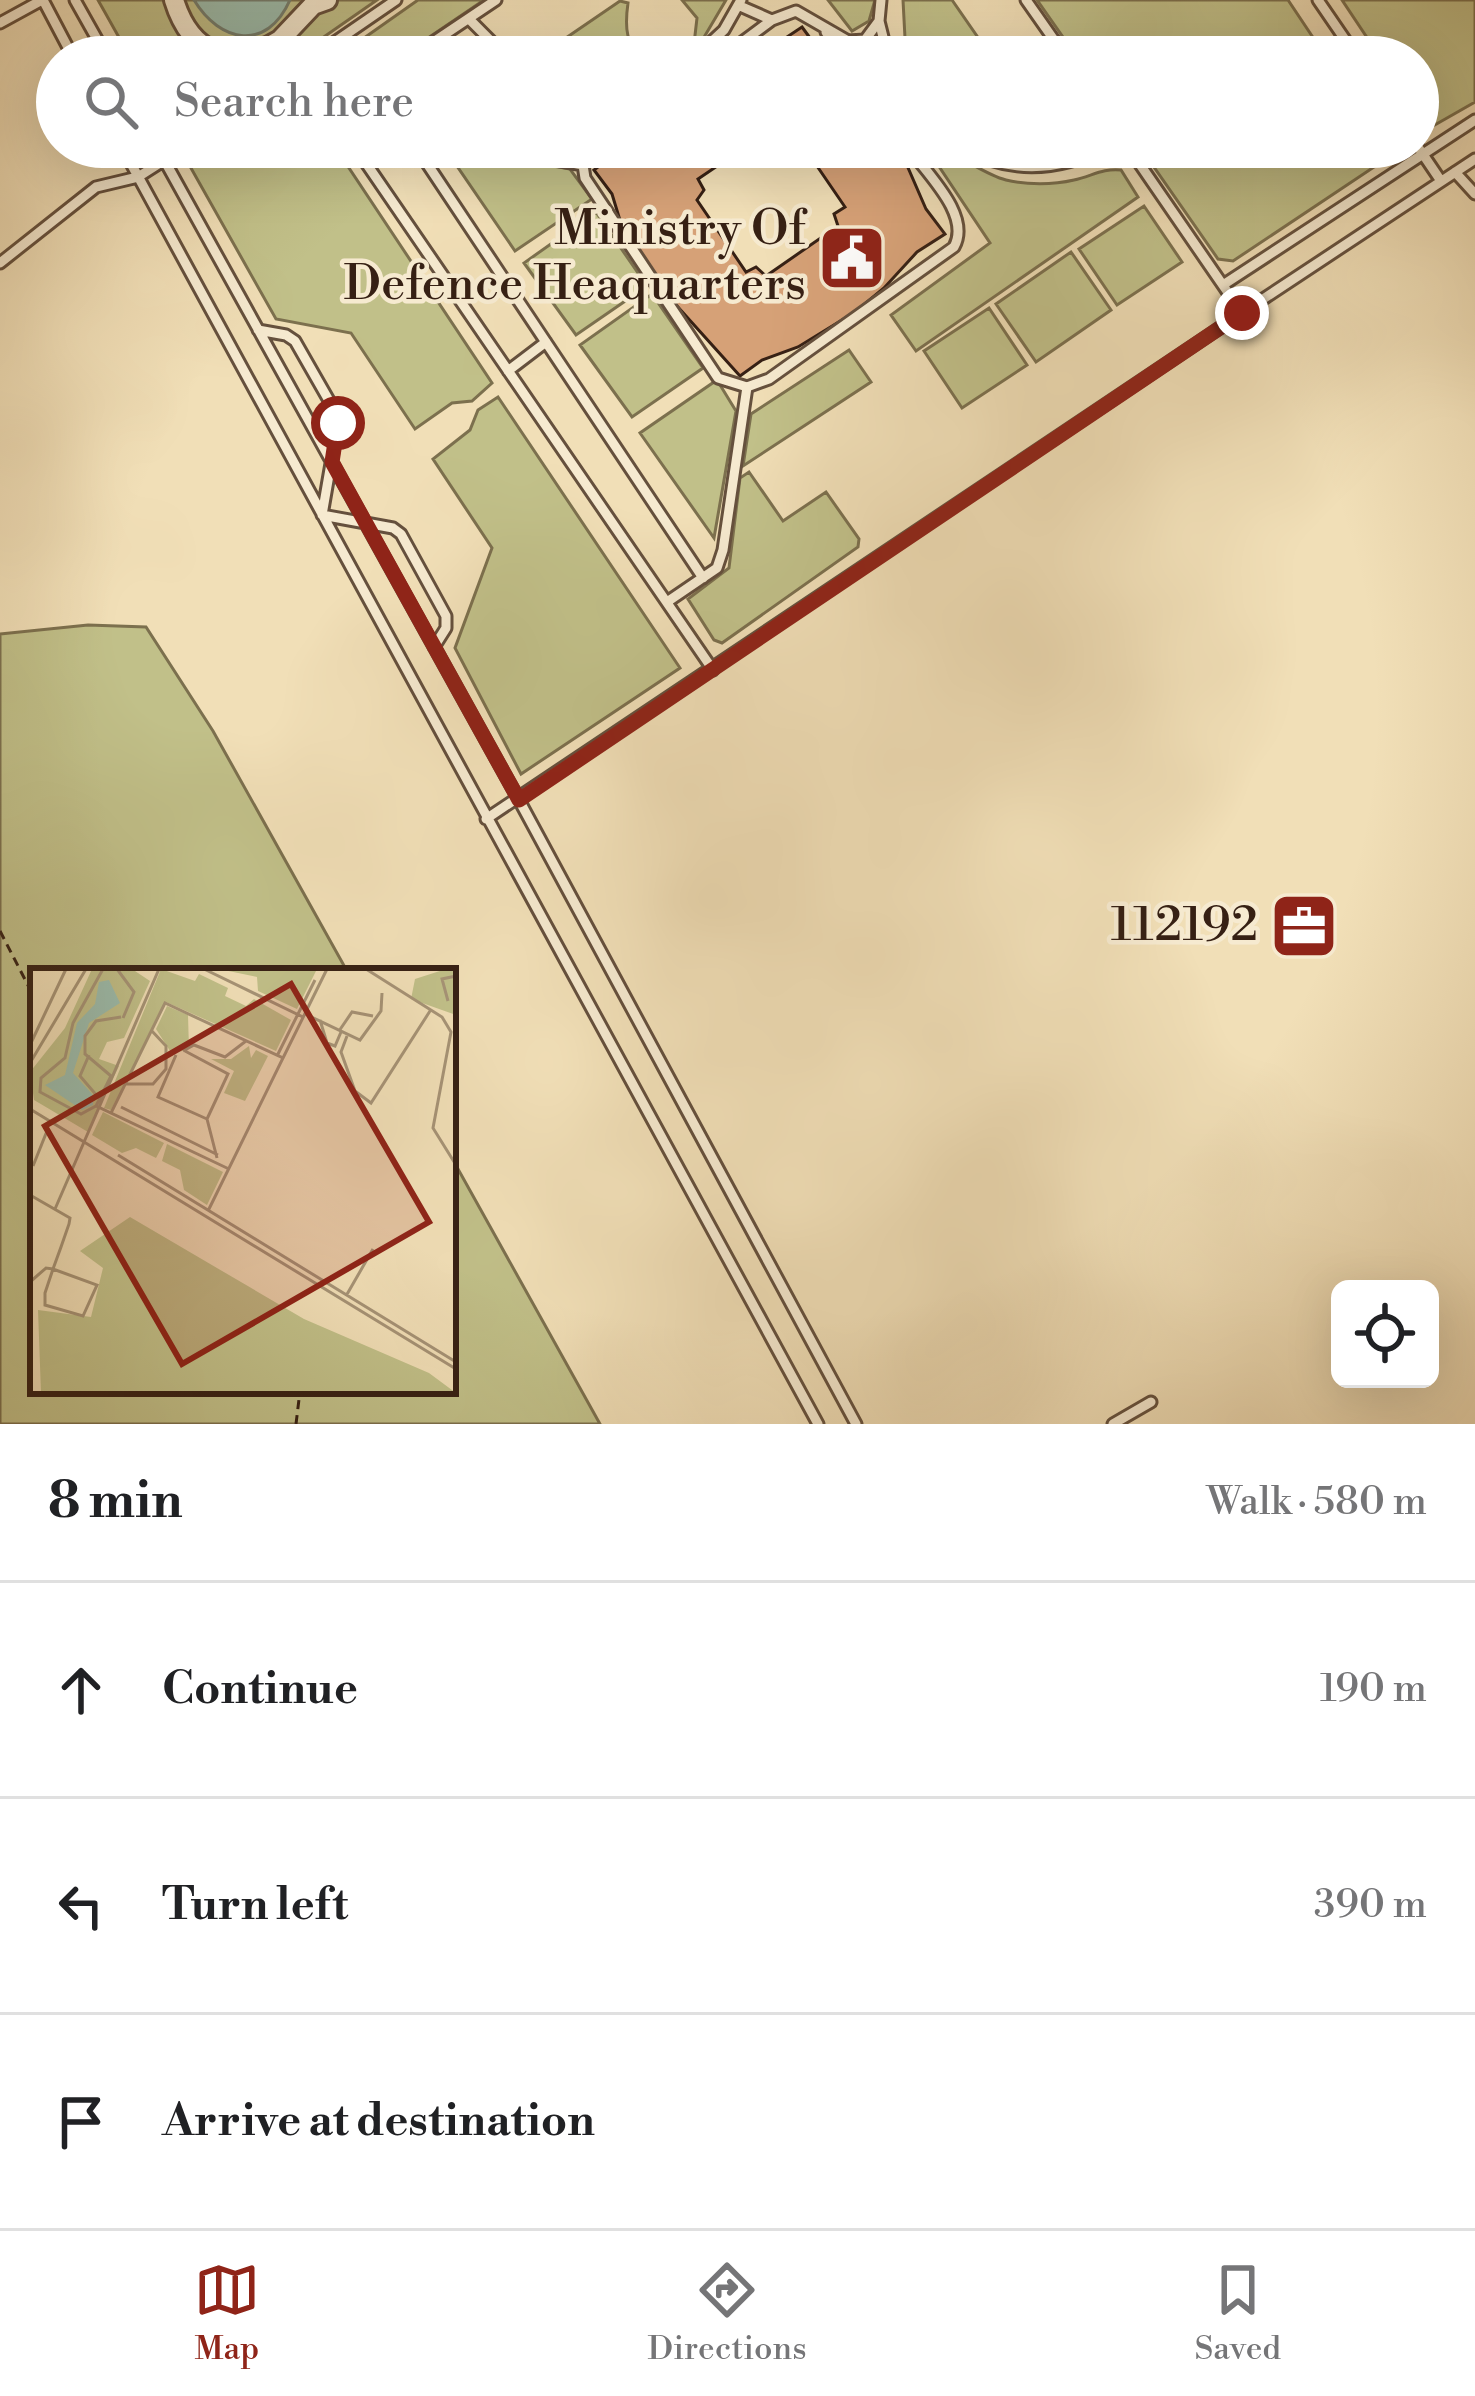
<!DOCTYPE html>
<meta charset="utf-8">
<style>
:root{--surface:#fff;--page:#f2f2f2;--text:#202124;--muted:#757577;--line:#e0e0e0;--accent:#8f2418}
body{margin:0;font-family:"Libre Bodoni",serif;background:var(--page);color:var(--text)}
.controls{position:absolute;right:36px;bottom:36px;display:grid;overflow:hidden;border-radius:18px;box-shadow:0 12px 48px #0002}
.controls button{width:108px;height:108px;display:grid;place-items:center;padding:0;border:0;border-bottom:3px solid var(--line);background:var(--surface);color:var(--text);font:60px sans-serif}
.stop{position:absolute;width:36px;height:36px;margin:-27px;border:9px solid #8f2418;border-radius:50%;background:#fff}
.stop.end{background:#8f2418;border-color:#fff;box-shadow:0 3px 12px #0008}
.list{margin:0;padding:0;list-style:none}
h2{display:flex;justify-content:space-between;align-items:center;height:156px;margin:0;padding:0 48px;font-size:51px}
h2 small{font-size:39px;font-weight:400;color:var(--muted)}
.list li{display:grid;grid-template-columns:78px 1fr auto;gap:36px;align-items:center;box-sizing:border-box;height:216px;padding:0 48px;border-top:3px solid var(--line)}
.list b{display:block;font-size:45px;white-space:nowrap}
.list em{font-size:39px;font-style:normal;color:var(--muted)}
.icon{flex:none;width:66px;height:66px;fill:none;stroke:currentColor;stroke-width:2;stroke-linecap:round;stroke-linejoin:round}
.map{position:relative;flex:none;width:1475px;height:1424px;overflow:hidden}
.search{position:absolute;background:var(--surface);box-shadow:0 12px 48px #0002;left:36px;right:36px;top:36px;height:132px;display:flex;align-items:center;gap:30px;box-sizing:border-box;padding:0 42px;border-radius:66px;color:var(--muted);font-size:45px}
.sheet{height:804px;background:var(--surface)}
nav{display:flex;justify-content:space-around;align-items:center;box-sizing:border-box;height:168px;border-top:3px solid var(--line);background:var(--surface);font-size:33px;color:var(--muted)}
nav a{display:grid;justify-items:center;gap:6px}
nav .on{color:var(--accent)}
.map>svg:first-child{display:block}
.green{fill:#c1c089;stroke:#7c704e;stroke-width:3}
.water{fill:#9bbdae;stroke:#737e70;stroke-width:3}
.building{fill:#d6a177;stroke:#362014;stroke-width:3}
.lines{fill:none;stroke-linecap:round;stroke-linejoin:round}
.service-casing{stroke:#65503d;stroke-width:15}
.minor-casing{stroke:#65503d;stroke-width:24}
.path{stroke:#362014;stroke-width:3;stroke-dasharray:9 6;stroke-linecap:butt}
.service{stroke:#f6ead0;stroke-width:9}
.minor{stroke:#f6ead0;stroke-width:18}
.route{stroke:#8f2418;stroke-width:15}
.labels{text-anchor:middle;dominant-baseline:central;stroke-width:9;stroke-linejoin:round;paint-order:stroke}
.poi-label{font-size:48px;fill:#362014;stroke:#f6ead0;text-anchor:end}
.inset-road{fill:none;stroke:#a69376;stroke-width:3}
.view{fill:#8f2418;fill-opacity:0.15;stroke:#8f2418;stroke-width:6}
.inset-edge{fill:none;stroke:#362014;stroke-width:6}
</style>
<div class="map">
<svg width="1475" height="1424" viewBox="0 0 1475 1424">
<rect width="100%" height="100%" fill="#f1dfb7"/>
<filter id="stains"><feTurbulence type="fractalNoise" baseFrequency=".00167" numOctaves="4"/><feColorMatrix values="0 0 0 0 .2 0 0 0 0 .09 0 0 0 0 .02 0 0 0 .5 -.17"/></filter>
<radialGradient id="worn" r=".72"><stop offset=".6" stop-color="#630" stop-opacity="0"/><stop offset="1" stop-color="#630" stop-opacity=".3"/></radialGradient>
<path class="green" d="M 98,0 L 377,0 L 295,57 L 130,57 Z
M 418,0 L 484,0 L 400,57 L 337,57 Z
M 682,0 L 726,0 L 700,44 L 694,44 L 697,18 Z
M 828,0 L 875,0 L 869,21 L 852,31 Z
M 903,0 L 952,0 L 979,39 L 976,48 C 948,42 933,57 906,57 Z
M 1037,0 L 1288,0 L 1326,57 L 1077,57 Z
M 1342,0 L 1475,0 L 1475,102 L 1433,126 L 1418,114 L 1418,57 L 1380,57 Z
M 620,1 L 628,3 C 625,24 624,50 648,57 L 538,57 Z
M 208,147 L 335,147 L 492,383 L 472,401 L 452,403 L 415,429 L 351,333 L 276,319 L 187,161 Z
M 444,147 L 570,169 L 592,199 L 515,251 Z
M 926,147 C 952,147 979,173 1006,180 C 1027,185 1053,185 1074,180 C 1092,176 1103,168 1121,170 L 1138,197 L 916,351 L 891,315 L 990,243 Z
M 1140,147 L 1387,147 L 1388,149 L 1380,163 L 1233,261 L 1218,259 Z
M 1144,206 L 1182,262 L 1117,305 L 1079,249 Z
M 596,212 L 647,286 L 576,335 L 524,263 Z
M 1071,252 L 1111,310 L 1036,362 L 996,304 Z
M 652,294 L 703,368 L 632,417 L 580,345 Z
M 989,308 L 1027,365 L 962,408 L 924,351 Z
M 849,350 L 871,382 L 743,466 L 751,414 Z
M 717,380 L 736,411 L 714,538 L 640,433 Z
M 498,397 L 680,668 L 521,774 L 455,648 L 492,548 L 433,459 L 470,430 L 478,410 Z
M 749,472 L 783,521 L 826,492 L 859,539 L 858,547 L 722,643 L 714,640 L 688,599 L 729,568 L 740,478 Z
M 88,625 L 146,627 L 213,731 L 347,971 L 33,971 L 33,1391 L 453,1391 L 453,1160 L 600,1424 L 0,1424 L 0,634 Z"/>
<path class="water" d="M 194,0 L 290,0 C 267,52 220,43 194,0 Z"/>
<path class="building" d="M 802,27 L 824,57 L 745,57 L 778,43 Z
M 624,147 L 754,147 L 733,163 L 729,158 L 698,179 L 704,190 L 697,200 L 746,272 L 756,267 L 766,276 L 838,226 L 834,214 L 845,207 L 804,147 L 899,147 L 926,209 L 945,234 L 917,252 L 884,288 L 855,312 L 798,347 L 762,360 L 740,376 L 668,296 L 622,227 L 612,194 L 594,170 Z"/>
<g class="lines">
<g class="service-casing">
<path id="service" d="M 43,0 L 73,57
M 75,0 L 107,57
M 1026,0 L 1066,57
M 1318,0 L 1357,57
M 740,6 L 772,20
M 469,19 L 507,57
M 879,21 L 881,0
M 0,23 L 42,0
M 826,32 L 844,57
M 313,57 L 396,0
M 411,57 L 496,0
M 695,57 L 724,30 L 741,0
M 722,57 L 772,20 L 796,11 L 848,41 L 865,40 L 879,21 L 888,57
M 122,147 L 818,1424
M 157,147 L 519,800 L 856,1424
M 355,147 L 713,670
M 416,147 L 703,578
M 484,147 L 583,165
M 600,147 L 583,165 L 585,178 L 718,378 L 747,387 L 769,379 L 954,247 C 972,215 926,173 908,147
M 960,147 C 1010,175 1058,172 1107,147
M 1418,147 L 1441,181
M 1455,172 L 1475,194
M 0,263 L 96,187 L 138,177 L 185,147
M 1223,285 L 1475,120
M 1242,313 L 1475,159
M 258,330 L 286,335 L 295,341 L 335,411 L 338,423 L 322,515 L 393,528 L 401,534 L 446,616 L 446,628 L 434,647
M 508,371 L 546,342
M 667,602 L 717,568 L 723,550 L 747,387
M 486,819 L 1242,313 L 1128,147
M 1113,1424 L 1151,1402"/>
</g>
<g class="minor-casing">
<path id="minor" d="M 174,0 C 191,55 232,70 280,40 L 292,57
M 280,40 L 313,5 L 327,0"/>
</g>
<path class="path" d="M 0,931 L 33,995
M 296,1424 L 300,1391"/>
<use href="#service" class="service"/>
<use href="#minor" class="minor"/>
</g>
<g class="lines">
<path class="route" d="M 338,423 L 332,462 L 519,800 L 1242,313"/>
</g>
<defs>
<g id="civic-square" transform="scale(3.45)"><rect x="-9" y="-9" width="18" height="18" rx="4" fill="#8f2418" stroke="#f6ead0"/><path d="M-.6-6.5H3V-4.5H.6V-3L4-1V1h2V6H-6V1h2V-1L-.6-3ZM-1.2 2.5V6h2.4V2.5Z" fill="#fff"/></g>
<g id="office-square" transform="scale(3.45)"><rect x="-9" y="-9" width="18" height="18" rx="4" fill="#8f2418" stroke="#f6ead0"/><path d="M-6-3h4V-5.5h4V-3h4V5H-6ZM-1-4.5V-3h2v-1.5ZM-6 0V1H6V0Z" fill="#fff"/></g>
</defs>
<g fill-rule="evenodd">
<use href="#civic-square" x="852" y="258"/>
<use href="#office-square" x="1304" y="926"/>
</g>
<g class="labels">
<g class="poi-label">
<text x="806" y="230">Ministry Of<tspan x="806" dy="55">Defence Heaquarters</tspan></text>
<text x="1258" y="926">112192</text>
</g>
</g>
<g transform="translate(30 968)">
<rect width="426" height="426" fill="#f1dfb7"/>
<path d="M 62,1 L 102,1 L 120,13 L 94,70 L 77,74 L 69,91 L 89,98 L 58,164 L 4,132 L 0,104 L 35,60 ZM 131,1 L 165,13 L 169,6 L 198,20 L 195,28 L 216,38 L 224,31 L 261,52 L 246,83 L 136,34 L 81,142 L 74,140 ZM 189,1 L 287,1 L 267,41 L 228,23 L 227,9 ZM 416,1 L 426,1 L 426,47 L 381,31 L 385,11 ZM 137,38 L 158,47 L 159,81 L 142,86 L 126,61 ZM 219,78 L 221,90 L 226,82 L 238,88 L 215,133 L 194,125 L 204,103 L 181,91 L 201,91 ZM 73,144 L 134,175 L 126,190 L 106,180 L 92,185 L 62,167 ZM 137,176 L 193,204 L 177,237 L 154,222 L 150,202 L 132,193 ZM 100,249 L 274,351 L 399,405 L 426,425 L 11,425 L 8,342 L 61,349 L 73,300 L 50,283 Z" fill="#c1c089"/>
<path d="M 79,12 L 90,35 L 59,55 L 43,105 L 63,127 L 63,137 L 52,142 L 15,117 L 35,107 L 47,55 L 65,36 L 69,14 Z" fill="#9bbdae"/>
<path class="inset-road" d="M 73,1 L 43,55 L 35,90 L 11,110 L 10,124 L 51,146 L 66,138 L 199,201M 87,1 L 104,24 L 93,50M 174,1 L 273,49M 336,1 L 412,49 L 421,64 L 403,160 L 426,197M 418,33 L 412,11 L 426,8M 275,46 L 330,72 L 351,43 L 352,25M 290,52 L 297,75 L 305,78 L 311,64M 309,63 L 322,44 L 343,48M 317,68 L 311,84 L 325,123 L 341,135 L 400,43M 0,77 L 36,1M 153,83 L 164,77 L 195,89 L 216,73M 155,83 L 198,106 L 177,151M 59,87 L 50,108 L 68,129M 146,87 L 128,129 L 177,151M 247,88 L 285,12M 253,90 L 297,1M 0,95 L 56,1M 95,116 L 123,116 L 136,101 L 136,78 L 121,62M 66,138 L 81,108 L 55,86 L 55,68 L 66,53 L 91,49M 91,139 L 188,187M 0,141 L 426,401M 81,145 L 135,35 L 253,90 L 178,243M 177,151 L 187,190M 88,187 L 426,394M 3,198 L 17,163M 0,227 L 40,250 L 39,256 L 31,279 L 23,301 L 15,325 L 15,337 L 53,348 L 67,317 L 23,301 L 16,300 L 0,314M 25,241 L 129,1M 316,328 L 343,281"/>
<path class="view" d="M 261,16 L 399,254 L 152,396 L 15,158 Z"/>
<rect width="426" height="426" class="inset-edge"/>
</g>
<rect width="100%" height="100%" filter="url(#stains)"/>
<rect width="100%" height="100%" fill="url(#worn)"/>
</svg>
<div class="controls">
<button><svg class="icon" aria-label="locate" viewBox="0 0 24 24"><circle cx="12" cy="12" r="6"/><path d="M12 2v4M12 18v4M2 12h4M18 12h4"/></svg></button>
</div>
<div class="stop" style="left:338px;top:423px"></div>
<div class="stop end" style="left:1242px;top:313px"></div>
<div class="search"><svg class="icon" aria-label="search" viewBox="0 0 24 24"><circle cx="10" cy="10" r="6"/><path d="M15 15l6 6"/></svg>Search here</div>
</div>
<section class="sheet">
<h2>8 min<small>Walk · 580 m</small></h2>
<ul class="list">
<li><svg class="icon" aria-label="ahead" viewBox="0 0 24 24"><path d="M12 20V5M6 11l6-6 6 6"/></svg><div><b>Continue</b></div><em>190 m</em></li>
<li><svg class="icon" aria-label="left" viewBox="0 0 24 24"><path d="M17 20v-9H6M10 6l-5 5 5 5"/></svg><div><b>Turn left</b></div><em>390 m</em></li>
<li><svg class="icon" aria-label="arrive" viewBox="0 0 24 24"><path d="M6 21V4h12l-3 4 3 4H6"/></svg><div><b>Arrive at destination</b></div></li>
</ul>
</section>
<nav>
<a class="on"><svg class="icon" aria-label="map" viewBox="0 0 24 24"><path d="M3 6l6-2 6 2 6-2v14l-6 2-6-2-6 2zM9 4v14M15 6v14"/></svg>Map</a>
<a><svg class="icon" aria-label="directions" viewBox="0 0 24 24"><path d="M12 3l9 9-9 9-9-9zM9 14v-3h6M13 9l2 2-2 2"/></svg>Directions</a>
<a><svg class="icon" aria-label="saved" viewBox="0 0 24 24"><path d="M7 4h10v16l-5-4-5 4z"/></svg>Saved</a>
</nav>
